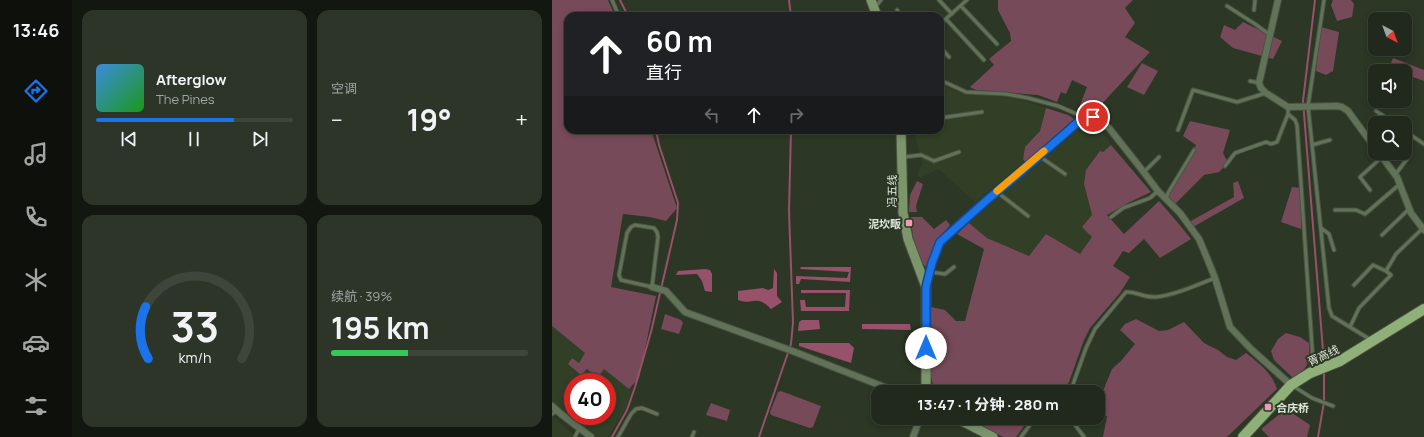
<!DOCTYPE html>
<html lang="zh">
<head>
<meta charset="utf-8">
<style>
  :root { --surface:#21291c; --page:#2d3529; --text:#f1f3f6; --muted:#a2a6a3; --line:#3e453b; --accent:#1a73e8 }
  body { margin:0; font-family:Manrope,"Noto Sans SC",sans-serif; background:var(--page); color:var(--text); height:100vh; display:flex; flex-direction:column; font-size:15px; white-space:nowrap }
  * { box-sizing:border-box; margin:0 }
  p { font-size:13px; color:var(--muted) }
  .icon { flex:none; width:22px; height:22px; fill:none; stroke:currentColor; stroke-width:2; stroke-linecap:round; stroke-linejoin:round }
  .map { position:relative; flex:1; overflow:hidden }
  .sheet { display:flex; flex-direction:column; gap:10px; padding:10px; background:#12170f; width:480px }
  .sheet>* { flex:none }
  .guide { position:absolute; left:12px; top:12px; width:380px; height:122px; border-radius:12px; box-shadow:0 2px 6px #0003,0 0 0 1px var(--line); background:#202124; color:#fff; overflow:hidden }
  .needle { width:26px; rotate:139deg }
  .fabs { position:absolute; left:816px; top:12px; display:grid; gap:8px }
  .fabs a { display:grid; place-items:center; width:44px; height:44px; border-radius:8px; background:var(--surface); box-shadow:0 2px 6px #0003,0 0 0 1px var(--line); font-size:20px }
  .speed { position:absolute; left:12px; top:373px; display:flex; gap:8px; font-size:20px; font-weight:700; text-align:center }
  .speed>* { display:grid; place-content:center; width:52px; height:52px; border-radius:50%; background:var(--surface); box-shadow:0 2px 6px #0003,0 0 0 1px var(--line); line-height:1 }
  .speed .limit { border:6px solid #d22; background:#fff; color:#111 }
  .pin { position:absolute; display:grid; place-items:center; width:34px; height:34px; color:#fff; margin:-17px; border:2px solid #fff; border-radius:50%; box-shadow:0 1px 4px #0007 }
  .me { position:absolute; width:44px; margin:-22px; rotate:0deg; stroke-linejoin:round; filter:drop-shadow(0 0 3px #0008) }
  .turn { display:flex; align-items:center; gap:14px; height:84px; padding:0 16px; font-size:18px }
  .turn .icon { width:52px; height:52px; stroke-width:2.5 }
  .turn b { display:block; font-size:28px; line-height:34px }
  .lanes { display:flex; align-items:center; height:38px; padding:0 16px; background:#0003; justify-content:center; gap:20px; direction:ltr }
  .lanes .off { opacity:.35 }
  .big { font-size:30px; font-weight:700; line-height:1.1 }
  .sheet .card { flex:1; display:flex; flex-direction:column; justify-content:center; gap:6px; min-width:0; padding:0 14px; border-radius:12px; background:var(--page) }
  .sheet .dial { align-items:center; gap:0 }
  .dial svg { height:104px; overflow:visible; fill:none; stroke:var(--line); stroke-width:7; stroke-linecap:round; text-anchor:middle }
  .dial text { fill:var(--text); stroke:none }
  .song { display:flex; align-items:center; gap:12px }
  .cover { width:48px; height:48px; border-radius:6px; background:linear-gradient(135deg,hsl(210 70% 55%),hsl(120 70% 35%)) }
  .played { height:4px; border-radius:2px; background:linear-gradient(90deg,var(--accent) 70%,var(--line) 70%) }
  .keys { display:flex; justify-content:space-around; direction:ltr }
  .heat { display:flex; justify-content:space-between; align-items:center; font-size:22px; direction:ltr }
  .charge { height:6px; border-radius:3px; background:linear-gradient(90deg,#34c759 39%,var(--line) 0) }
  .sheet .tiles { flex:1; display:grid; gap:10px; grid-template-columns:repeat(2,1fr) }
  .trip { position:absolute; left:319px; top:385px; width:234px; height:40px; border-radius:12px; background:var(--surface); box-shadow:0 2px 6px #0003,0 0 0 1px var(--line); font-weight:700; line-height:40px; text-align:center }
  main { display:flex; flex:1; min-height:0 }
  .dock { display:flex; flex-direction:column; width:72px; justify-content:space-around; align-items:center; background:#0d100b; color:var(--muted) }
  .dock .icon { width:28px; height:28px }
  .dock .on { color:var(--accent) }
  .dock b { font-size:18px; color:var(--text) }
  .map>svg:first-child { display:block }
  .built { fill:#303f26; fill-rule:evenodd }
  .green { fill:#774a59 }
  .water { fill:#97516a }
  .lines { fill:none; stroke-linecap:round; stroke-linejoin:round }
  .stream { stroke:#97516a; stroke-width:2 }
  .lane-casing { stroke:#485342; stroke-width:5 }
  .street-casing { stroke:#485342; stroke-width:8 }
  .secondary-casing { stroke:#485342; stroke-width:11 }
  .primary-casing { stroke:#485342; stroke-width:12 }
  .lane { stroke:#627258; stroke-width:3 }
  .street { stroke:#627258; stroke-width:6 }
  .secondary { stroke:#7c956b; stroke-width:9 }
  .primary { stroke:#90b07a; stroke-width:10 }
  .route-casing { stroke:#114b97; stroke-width:10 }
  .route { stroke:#1a73e8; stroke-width:7 }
  .slow { stroke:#f59e0b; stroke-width:7 }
  .poi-dot { fill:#f09ab7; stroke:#2c3725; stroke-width:1.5 }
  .labels { text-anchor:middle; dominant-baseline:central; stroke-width:4; stroke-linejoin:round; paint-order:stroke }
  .street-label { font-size:11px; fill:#dee6da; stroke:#2c3725 }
  .poi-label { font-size:11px; font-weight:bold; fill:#dee6da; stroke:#2c3725; text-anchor:end }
</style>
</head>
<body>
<main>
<nav class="dock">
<b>13:46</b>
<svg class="icon on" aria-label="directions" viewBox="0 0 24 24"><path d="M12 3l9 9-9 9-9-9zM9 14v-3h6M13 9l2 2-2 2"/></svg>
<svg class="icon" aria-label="music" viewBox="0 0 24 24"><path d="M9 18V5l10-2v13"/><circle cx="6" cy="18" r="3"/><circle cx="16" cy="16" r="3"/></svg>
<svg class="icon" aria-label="phone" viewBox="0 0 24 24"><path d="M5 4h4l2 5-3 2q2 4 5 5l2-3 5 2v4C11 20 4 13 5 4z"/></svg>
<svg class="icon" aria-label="climate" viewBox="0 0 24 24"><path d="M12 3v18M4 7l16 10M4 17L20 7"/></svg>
<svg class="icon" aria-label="car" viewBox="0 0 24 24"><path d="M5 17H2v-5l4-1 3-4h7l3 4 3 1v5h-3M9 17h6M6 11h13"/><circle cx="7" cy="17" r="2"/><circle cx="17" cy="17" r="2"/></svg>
<svg class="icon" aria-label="filters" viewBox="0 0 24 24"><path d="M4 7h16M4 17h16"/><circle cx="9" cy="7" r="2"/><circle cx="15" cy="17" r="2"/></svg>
</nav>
<section class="sheet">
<div class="tiles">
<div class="card">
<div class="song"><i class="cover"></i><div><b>Afterglow</b><p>The Pines</p></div></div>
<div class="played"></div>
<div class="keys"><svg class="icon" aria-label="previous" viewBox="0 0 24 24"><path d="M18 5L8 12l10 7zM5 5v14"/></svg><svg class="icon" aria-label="pause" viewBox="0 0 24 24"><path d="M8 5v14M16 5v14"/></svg><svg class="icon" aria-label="next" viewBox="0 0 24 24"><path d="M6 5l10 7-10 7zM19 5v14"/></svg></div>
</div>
<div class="card"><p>空调</p>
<div class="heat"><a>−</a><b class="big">19°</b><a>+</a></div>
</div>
<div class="card dial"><svg viewBox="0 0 100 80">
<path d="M14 69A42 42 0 1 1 86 69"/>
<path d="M14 69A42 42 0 0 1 12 29" stroke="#1a73e8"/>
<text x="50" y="56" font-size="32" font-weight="700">33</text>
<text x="50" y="72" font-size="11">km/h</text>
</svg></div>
<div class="card"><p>续航 · 39%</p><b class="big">195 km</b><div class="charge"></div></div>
</div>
</section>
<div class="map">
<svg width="872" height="437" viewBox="0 0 872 437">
  <rect width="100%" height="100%" fill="#2c3725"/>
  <path class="built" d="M388,84l18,8 60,6 28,10 -6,23 -15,16 -2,12 2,3 -50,40 -37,-33 -17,9 -4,-3 5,-12 -8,-33h26z
    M533,122l8,2 14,14 4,7 -8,7 -19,32 8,31 1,22 -13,17 -51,2 -42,-18 -18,-15 34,-32z
    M0,326l34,27 -7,10 -7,-5 -4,6 19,5h17l28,22 -6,17 -18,29h-11l-33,-24 -12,-11zM21,382h34v34h-34z
    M0,415l24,22h-24z"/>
  <path class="green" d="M0,0h56l7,16h-47v114h83l26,78 -11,13 -16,-4 -27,-3 -12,73 45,9 -17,82 -10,11 -25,-20 -6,8 -11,-8 -6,6 -13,-11 4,-6 7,5 6,-10 -33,-27z
    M446,0h135l-8,8 10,15 -10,14 25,15 -52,56 -13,4 -6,-4 8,-21 -15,-7 -6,14 -5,-2 -4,10 -19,-7 -62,-5 -6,-3 24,-22 -5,-6 22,-18 -1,-8 -12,-23z
    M781,0h18l3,4 -2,13 -15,4 -6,-16z
    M691,22l39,19 -9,18 -40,-11 -13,-11 4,-12 11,5z
    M769,27l18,5 -6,39 -7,4 -10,-4z
    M841,58l31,12v11l-19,-7v-3h-9l-7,-3z
    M590,63l16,8 -14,24 -17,-8z
    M494,108l22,7 6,4 -49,43 -2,-3 2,-12 15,-16z
    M638,121l40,9 -7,23 5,10 -9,9 -15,3 -29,29 -7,-8 28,-51 -13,-9z
    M559,145l40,47 -23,11 -21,12 17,19 35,-33 20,23 12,15 -31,19 -16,-19 -15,14 -6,-2 -10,15 17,11 -10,16 -30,35 -6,12 -15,42 -7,10h-127l-5,-19 1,-66 14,3 11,11h9l19,-72 -27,-15 12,-11 18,15 42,18 17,-22 34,20 12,-17 -10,-10 10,-12 -8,-31 2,-14 14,-19 3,1z
    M365,181l6,3 -7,22 1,6h-8l1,-17z
    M686,181l6,17 -51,29 -4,-5 45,-25 -1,-14z
    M740,187l9,1v41l-20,-7z
    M359,217h11l12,12 12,-9 4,5 -13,15 -11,27c-12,-10 -14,-36 -15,-50z
    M113,314l16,6 2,3 -4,11 -18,-5z
    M584,319l23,12 9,-1 16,-8 20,21 14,7 9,7 9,3 10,-7c13,10 26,20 31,36l-50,48h-124l4,-21 -5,-1 -2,-9 3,-15 9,-22 9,-8 14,-17 -15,-14 5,-6z
    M734,333l14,4 9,6c1,20 1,23 -16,35l-19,-18 -3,-9 7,-12z
    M229,391l40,15 -8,21 -3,1 -39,-13 -1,-3 8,-20z
    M159,403l19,7 -3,11 -21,-6z
    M734,409l24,16 -3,12h-38l-8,-8z
    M416,418h62l-14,19h-13z"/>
  <path class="water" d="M249,267h50l-1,15 -49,-3 -2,5h-3v-8l51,2 2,-6 -49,-3z
    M153,269l5,1 2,4v18l-7,-1 -3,-10 -5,-7 -21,1 2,-4z
    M222,269l3,4v23l5,6 -11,7c-15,-16 -19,-3 -33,-9v-9l25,-3 5,2 5,-2z
    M249,290h49l-1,21h-48l-1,-11h5l1,7h39l1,-14h-45z
    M250,320h17l1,9 -22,2 1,-9z
    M310,324h48l1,6 -49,-1z
    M247,343h50l5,5 -3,15 -52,-17z"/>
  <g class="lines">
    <path class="stream" d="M68,0l8,16
      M237,0l2,16
      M763,0l-12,101 21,262
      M60,437l15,-27 8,-23 16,-55 26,-112 1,-17 -19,-58 -3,-15
      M207,437l32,-93 2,-21 -4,-112 2,-81
      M766,437l6,-35v-31"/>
    <g class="lane-casing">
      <path id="lane" d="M60,0l7,16
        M387,0l13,14
        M772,0l-16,106 21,202 3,8 39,24
        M324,6l5,-6
        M409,6l36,38
        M675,6l28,18 15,11
        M345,10l4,6
        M702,10l1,-10
        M394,19l38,41
        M388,24l27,-24
        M388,47l9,10
        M388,80l26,12 40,2 22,4 30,8 26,11
        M698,81l9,2
        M824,111l18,12
        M736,114l7,6 2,5 16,236 -2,9
        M388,118l42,-6
        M626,130l15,-40 44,12 29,-9
        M853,131l19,13
        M760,145l18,-5
        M487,156l26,18
        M352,157l17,-2 13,6 25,-9
        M673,166l10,-13 31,-11 5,2 6,-2 11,-28v-7
        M592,172l15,-15
        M843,175l12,-16
        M818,190l-10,-13 22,-20
        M445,192l31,24
        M614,199l2,-6 26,-43
        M783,210h21l9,4 35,-30
        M559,217l12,-9 27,-10 8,-7
        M83,225l19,3 3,4 1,5 -6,50 -31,-7 -2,-5 8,-42 4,-6z
        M769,228l8,6 5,16
        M830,235l27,-26
        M379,272l14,2 9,-7
        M802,285l19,-20 13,6
        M798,327l9,-19 32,-33 -5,-4 10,-17 27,-26
        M741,386l19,12 21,8
        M517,392l3,-5 14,-39 9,-19 31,-37c9,-1 18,6 30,5 20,-2 40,-12 59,-19
        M0,414l5,-3
        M518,418l14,19
        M23,437l4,-8
        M66,437l13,-23 5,-5 6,-1 15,6
        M140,437l2,-5
        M469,437l14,-19"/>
    </g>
    <g class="street-casing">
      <path id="street" d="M726,0l-19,83 2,5 5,5 22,14 49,-1 5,1 6,4 27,37
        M827,153l18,24 14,36 13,17
        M374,286l6,-23 9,-21 46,-42 29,-24 68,-59h9l16,11 30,38 19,25 22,22 19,26 8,19 8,20 15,49 21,22 40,36
        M100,287l14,4 19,21 8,3 102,37 102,40
        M0,406l9,8 30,23
        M361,437l7,-19"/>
    </g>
    <g class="secondary-casing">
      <path id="secondary" d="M319,0l6,16
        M349,130l2,83 5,26 18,48v105
        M404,418l37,19"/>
    </g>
    <g class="primary-casing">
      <path id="primary" d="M691,437l48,-52 19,-12 30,-12 84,-52"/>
    </g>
    <use href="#lane" class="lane"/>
    <use href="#street" class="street"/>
    <use href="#secondary" class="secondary"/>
    <use href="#primary" class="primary"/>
  </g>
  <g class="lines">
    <g class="route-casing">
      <path id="route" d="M374,348v-61l6,-24 8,-21 47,-42 29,-24 68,-59h9"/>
    </g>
    <use href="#route" class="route"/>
    <path class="slow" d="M445,191l47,-40"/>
  </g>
  <g class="poi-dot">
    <rect x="353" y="219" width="8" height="8" rx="2"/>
    <rect x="712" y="403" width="8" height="8" rx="2"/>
  </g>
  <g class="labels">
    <g class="street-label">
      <text transform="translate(339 191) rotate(-90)">冯五线</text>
      <text transform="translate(771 355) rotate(-25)">胥高线</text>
    </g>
    <g class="poi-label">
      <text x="349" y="223">泥坎畈</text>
      <text x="724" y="407" text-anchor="start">合庆桥</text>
    </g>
  </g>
</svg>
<div class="fabs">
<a><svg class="needle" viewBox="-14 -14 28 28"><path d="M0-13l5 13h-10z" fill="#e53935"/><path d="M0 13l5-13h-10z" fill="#a2a6a3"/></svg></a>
<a><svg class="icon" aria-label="sound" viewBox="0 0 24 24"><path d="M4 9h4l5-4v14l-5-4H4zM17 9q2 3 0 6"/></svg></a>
<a><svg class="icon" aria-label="search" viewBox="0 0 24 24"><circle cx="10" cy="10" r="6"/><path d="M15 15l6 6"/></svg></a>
</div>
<div class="speed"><div class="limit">40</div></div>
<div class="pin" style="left:541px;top:117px;background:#d93025"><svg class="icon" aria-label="arrive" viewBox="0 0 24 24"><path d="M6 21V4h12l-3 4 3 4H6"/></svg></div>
<svg class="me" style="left:374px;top:348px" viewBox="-20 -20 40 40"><circle r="19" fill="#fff"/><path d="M0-13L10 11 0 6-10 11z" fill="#1a73e8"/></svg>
<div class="trip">13:47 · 1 分钟 · 280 m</div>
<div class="guide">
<div class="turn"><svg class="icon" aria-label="ahead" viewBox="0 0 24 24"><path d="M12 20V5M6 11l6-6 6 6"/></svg><div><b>60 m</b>直行</div></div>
<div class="lanes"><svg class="icon off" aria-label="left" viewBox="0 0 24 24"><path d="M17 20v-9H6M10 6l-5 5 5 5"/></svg><svg class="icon" aria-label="ahead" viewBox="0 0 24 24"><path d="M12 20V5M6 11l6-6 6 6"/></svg><svg class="icon off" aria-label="right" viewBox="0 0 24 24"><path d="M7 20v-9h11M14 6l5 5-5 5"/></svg></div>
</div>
</div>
</main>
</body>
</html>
